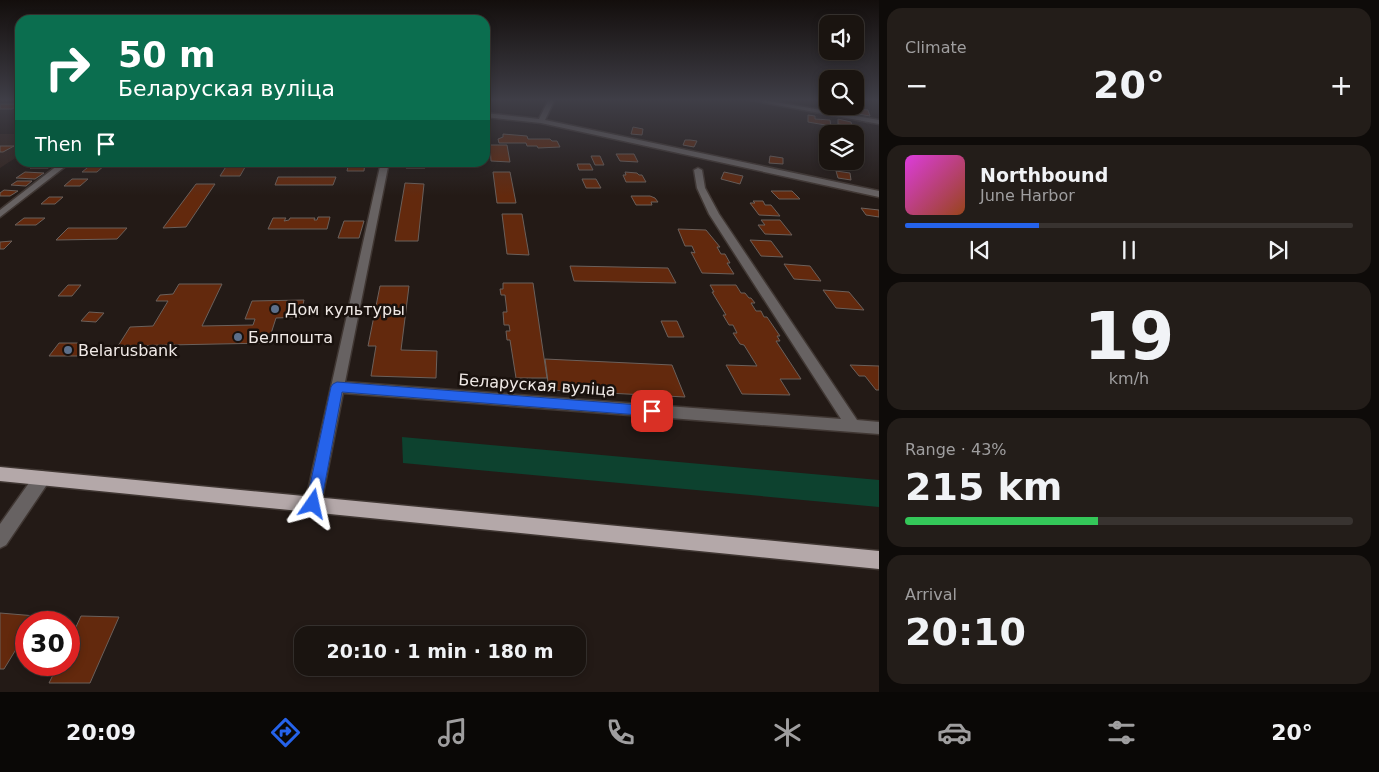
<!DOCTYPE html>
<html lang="en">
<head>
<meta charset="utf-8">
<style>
  :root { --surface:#1a1410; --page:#231d19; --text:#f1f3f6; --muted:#9f9e9f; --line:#383330; --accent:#2563eb }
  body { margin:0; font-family:"DejaVu Sans",sans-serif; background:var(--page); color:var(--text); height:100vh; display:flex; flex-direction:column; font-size:19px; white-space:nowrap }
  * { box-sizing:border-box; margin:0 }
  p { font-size:16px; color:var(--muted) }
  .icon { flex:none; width:28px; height:28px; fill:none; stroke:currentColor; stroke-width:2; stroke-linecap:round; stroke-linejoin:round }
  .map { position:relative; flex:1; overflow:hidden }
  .drawer { display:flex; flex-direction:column; gap:8px; padding:8px; background:#0e0b09; width:500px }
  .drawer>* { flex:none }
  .hud { position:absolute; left:15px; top:15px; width:475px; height:152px; border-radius:15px; box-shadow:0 2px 8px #0003,0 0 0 1px var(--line); background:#0b6e4f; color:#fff; overflow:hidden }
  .fabs { position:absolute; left:819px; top:15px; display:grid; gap:10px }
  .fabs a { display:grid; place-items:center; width:45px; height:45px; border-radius:10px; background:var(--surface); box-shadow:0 2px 8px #0003,0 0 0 1px var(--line); font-size:25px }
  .speed { position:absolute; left:15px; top:611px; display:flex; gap:10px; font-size:25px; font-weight:700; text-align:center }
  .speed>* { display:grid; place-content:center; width:65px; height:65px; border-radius:50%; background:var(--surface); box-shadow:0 2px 8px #0003,0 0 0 1px var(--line); line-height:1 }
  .speed .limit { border:8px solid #d22; background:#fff; color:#111 }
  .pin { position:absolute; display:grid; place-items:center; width:42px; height:42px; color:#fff; margin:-21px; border-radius:10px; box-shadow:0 2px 8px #0006 }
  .me { position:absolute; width:55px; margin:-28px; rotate:11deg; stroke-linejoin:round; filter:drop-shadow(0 0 4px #0008) }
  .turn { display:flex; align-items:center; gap:18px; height:105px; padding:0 20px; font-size:22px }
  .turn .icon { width:65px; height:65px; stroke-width:2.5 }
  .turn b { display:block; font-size:35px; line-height:42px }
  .then { display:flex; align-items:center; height:48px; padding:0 20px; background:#0003; gap:10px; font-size:19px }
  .big { font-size:38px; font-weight:700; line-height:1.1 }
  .drawer .widget { flex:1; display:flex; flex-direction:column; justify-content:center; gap:8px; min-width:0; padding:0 18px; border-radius:15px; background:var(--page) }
  .drawer .dial { align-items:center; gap:0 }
  .dial b { font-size:65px; line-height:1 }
  .song { display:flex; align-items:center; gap:15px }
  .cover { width:60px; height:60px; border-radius:8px; background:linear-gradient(135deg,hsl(300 70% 55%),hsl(20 70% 35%)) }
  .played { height:5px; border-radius:2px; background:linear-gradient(90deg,var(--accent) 30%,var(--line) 30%) }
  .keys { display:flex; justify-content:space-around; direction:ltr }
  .heat { display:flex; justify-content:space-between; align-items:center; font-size:28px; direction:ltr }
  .charge { height:8px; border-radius:4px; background:linear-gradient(90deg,#34c759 43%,var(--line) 0) }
  .trip { position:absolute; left:294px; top:626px; width:292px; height:50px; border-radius:15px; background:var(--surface); box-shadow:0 2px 8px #0003,0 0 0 1px var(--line); font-weight:700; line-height:50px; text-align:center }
  .tabs { display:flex; height:80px; justify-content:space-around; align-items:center; background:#0a0806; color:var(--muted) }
  .tabs .icon { width:35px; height:35px }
  .tabs .selected { color:var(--accent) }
  .tabs b { font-size:22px; color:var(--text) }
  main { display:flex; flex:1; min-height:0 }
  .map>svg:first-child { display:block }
  .built { fill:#32231d }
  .green { fill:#0d422f }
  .building { fill:#63290d; stroke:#6b605b }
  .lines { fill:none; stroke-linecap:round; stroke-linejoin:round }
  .minor-casing { stroke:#403733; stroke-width:3 }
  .major-casing { stroke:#403733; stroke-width:3 }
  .minor { fill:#676262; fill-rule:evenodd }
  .major { fill:#b4a8a9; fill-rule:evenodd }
  .route { fill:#2563eb; stroke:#184099 }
  .service-dot { fill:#5c6f8a; stroke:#19110d; stroke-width:2 }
  .labels { text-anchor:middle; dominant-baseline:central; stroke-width:5; stroke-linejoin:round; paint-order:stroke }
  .poi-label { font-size:16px; fill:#f0e9e6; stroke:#19110d; text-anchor:start }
  .street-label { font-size:16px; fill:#f0e9e6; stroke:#19110d }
</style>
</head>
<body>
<main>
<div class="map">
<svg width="879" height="692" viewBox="0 0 879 692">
  <rect width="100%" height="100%" fill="#231a16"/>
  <path class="built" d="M0,134h20v21l-20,13z"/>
  <path class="green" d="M402,437l477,43v27l-476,-44z"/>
  <path class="building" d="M0,104h20l-8,5h-12z
    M856,109l12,1 2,6 -12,-2z
    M808,115l7,1v3l15,1 1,6 -23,-4z
    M838,119l13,3 1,4 -14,-2z
    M633,127l10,2 -1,6 -11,-1z
    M503,134l24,2 1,3h22l2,2h5l3,6 -22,1 -1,-2h-10l-1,-3h-27l-1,-4 5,-2z
    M685,140h5l7,1 -3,6 -11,-2z
    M490,145h17l3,17 -19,-1z
    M0,146h14l-11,6h-3z
    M616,154h18l4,8 -18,-1z
    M591,156h9l4,9h-9z
    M770,156l13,2v6l-14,-1z
    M229,162h19l-8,14h-20z
    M349,162h16l-1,9h-17z
    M407,162h18v6h-19z
    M36,164h18l-6,4h-18z
    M92,164h14l-9,8h-15z
    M577,164h13l3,6h-14z
    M836,171l14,2 1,7 -13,-2z
    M25,172l19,1 -9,6 -19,-1z
    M493,172h17l6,31h-19z
    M625,172l12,1 2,2h3l4,7h-20l-3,-7h3z
    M724,172l19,4 -3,8 -19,-5z
    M278,177h58l-3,8h-58z
    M72,179h16l-8,7h-16z
    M582,179h14l5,9h-15z
    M17,181h15l-6,5 -15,-1z
    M405,183l19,1 -6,57h-23z
    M196,184h19l-29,43 -23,1z
    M4,190l14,1 -8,5h-10v-3z
    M771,191h21l8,8h-21z
    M631,196h19l5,2 3,4h-7l1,3h-16z
    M49,197h14l-8,7h-14z
    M753,201h10l2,4h6l9,11 -21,-1 -9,-12h5z
    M861,208l18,2v7l-13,-2z
    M502,214h20l7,41 -22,-1z
    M318,217h12l-3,12h-59l5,-11h13l-2,3 5,-1 1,-2h25l-1,2h3z
    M24,218h21l-9,7h-21z
    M761,220h19l12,15 -27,-1 -7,-9h7z
    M344,221h20l-5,17h-21z
    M68,228h59l-10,11 -61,1z
    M678,229l28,1 14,17h-3l4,7h4l5,9h-3l7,11 -32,-1 -11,-21 4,1 -3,-7h-7z
    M750,240l21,1 12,16 -22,-1z
    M12,241l-8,8h-4v-7z
    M784,264l26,2 11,15 -27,-2z
    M570,266l98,2 8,15 -102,-2z
    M503,283h30l14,95h-31l-6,-38h-3l-1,-9h4l-1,-6h-5l-1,-13h4l-2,-17h-4l-1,-6h3z
    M179,284h43l-20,42 51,-1 2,-6h-10l7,-18 52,-1 -4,17 -24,1 -8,25 -150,3 12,-19 23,-1 15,-25h-12l4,-6 13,-1z
    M68,285h13l-9,11h-14z
    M710,285h26l5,8h4l4,5h2l4,5h-4l5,8h5l3,6h3l13,19h-3l3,5h-4l25,38h-21l10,16 -48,-1 -16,-29 31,1 -13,-21 -4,-1 -7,-11h4l-4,-8h-4l-6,-10h3l-14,-23h2z
    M380,286h29l-8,64 36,1 -1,27 -65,-2 5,-30h-8z
    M823,290l26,2 15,18 -28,-2z
    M89,312l15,1 -8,9 -15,-1z
    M661,321h16l7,16h-16z
    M59,343h28l-9,13h-29z
    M545,359l127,6 13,32 -136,-7z
    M850,365l29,1v24h-3l-11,-14h-6z
    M0,613l36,3 -4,6h-6v11l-22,36h-4z
    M81,616l38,1 -29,66h-41l9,-18h11v-23z"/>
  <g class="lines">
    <g class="minor-casing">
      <path id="minor" d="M549,99h6l-10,21 334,71v6l-338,-74 -56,-6v-4l54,6z
        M745,99h13l121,21v4z
        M62,162h9l-71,55v-7z
        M381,162h8l-44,220 496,37 -132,-205 -12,-26 -3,-18 4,-2 4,2 3,18 14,26 138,206 22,2v12l-536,-41 -22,111 -2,5 -6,3 -6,-3 -2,-5z
        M42,471l6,2 2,5 -2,5 -42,62 -6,3v-24l36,-51z"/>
    </g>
    <g class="major-casing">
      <path id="major" d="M0,467l879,84v18l-879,-88z"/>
    </g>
    <use href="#minor" class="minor"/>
    <use href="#major" class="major"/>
  </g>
  <linearGradient id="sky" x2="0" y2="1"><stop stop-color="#130e0c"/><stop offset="0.51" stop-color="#3f3e47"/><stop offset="1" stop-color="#3f3e47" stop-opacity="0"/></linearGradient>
  <rect width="879" height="196" fill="url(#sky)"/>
  <path class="route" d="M337,382l315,24 4,1 2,4 -2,3 -4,2 -310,-24 -21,112 -2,5 -6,2 -5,-2 -2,-5 25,-117 2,-3z"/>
  <g class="service-dot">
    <circle cx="275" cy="309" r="5"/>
    <circle cx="238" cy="337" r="5"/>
    <circle cx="68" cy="350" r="5"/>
  </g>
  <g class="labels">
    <g class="poi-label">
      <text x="285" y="309">Дом культуры</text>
      <text x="248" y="337">Белпошта</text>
      <text x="78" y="350">Belarusbank</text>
    </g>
    <g class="street-label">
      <text transform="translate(537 385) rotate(4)">Беларуская вуліца</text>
    </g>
  </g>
</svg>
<div class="fabs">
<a><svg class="icon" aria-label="sound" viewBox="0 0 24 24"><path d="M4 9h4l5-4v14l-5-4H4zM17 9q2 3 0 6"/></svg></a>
<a><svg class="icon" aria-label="search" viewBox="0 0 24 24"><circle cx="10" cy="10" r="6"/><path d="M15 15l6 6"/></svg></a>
<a><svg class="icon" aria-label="layers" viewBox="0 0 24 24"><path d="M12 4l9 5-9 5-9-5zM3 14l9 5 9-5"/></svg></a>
</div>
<div class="speed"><div class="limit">30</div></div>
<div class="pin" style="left:652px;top:411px;background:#d93025"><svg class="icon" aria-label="arrive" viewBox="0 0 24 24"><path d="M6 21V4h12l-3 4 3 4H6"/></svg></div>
<svg class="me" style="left:313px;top:504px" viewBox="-20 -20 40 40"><path d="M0-17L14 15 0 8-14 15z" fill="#2563eb" stroke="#fff" stroke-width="4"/></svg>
<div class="trip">20:10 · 1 min · 180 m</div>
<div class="hud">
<div class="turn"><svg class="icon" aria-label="right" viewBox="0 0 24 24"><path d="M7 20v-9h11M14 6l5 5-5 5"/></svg><div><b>50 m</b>Беларуская вуліца</div></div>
<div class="then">Then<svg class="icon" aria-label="arrive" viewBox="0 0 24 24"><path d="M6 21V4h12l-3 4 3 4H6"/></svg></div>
</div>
</div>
<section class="drawer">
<div class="widget"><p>Climate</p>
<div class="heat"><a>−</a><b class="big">20°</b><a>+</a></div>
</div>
<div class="widget">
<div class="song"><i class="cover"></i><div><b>Northbound</b><p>June Harbor</p></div></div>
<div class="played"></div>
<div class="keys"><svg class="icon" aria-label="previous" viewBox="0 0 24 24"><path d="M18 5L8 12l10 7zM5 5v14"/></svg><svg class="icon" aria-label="pause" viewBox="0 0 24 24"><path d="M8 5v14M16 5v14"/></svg><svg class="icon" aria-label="next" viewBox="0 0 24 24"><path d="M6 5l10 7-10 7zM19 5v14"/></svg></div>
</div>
<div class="widget dial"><b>19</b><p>km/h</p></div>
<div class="widget"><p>Range · 43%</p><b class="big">215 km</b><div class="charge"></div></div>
<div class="widget"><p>Arrival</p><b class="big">20:10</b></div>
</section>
</main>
<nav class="tabs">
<b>20:09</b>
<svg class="icon selected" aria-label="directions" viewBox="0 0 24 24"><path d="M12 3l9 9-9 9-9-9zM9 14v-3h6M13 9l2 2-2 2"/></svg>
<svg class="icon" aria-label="music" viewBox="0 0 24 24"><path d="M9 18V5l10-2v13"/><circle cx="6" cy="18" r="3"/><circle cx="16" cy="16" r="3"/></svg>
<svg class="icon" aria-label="phone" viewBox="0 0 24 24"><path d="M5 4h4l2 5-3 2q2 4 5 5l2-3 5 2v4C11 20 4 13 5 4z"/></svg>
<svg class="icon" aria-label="climate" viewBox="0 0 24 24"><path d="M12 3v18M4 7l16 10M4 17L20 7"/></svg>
<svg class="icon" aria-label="car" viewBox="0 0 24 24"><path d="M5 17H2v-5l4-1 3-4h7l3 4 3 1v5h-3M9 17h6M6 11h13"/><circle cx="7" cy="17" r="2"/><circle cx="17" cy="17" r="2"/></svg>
<svg class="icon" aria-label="filters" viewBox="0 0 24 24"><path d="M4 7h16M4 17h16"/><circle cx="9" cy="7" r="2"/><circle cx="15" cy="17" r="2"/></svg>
<b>20°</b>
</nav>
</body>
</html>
